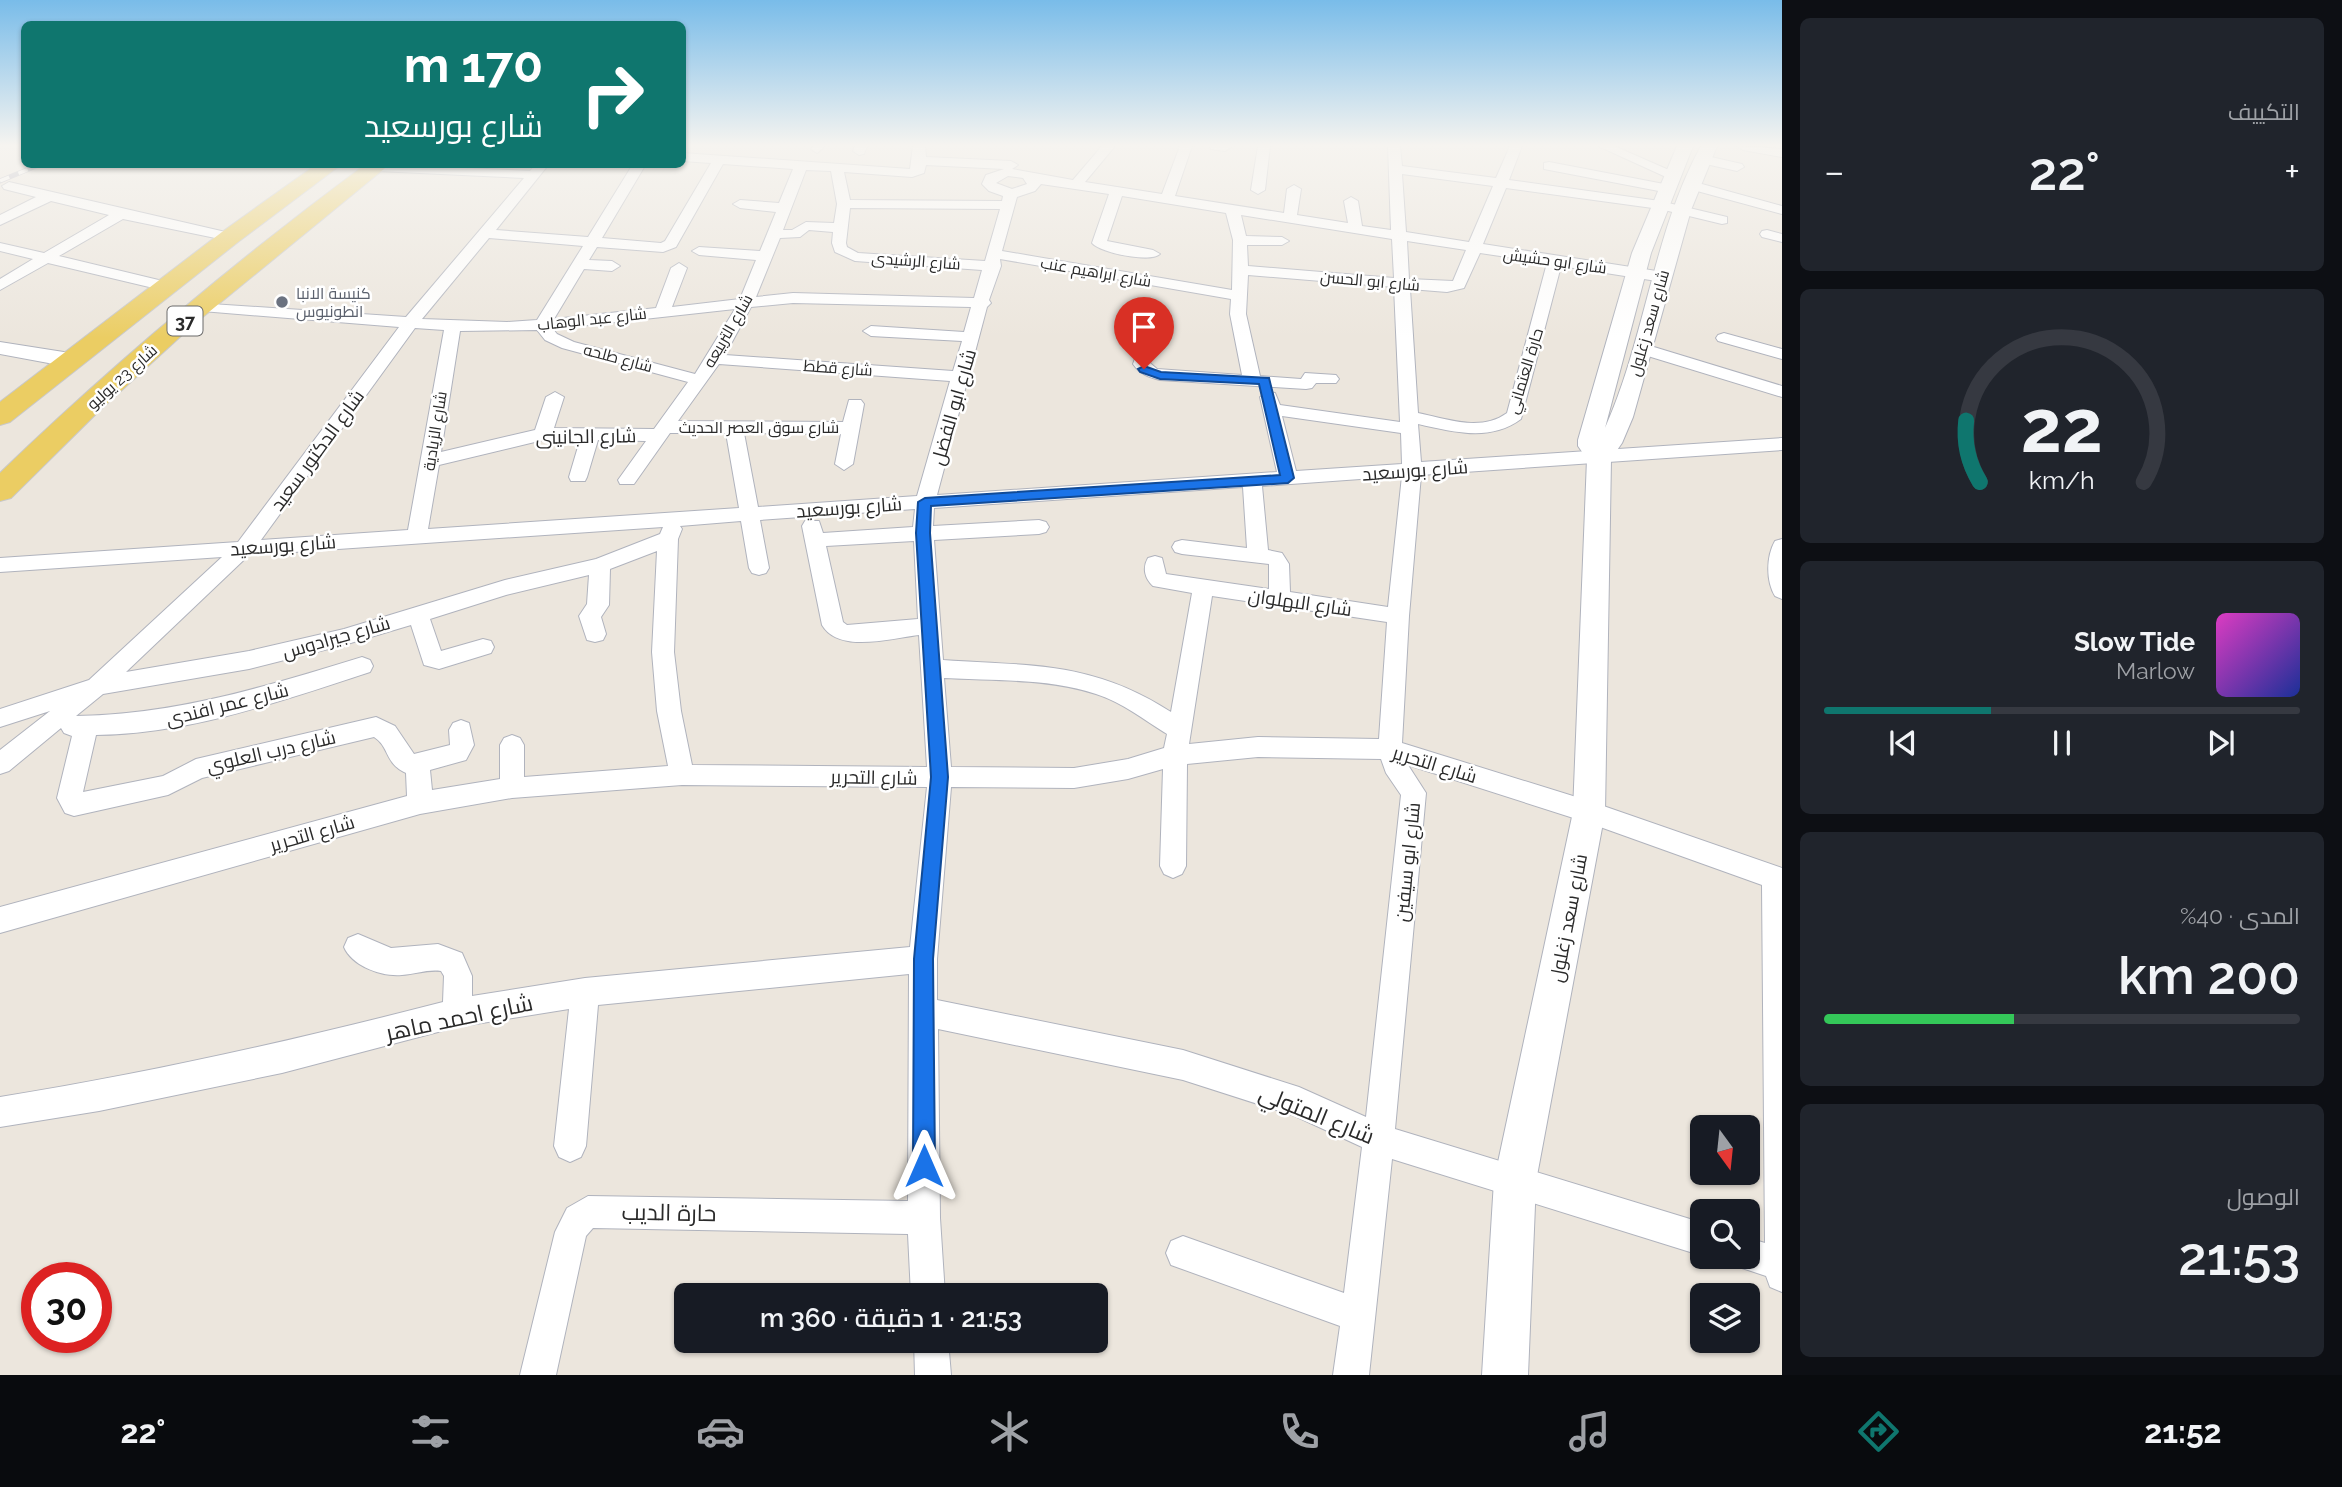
<!DOCTYPE html>
<html lang="ar">
<head>
<meta charset="utf-8">
<style>
  :root { --surface:#171b24; --page:#20242c; --text:#f1f3f6; --muted:#9ea1a6; --line:#363941; --accent:#0f766e }
  body { margin:0; font-family:Raleway,Cairo,sans-serif; background:var(--page); color:var(--text); direction:rtl; height:100vh; display:flex; flex-direction:column; font-size:26px; white-space:nowrap }
  * { box-sizing:border-box; margin:0 }
  p { font-size:23px; color:var(--muted) }
  .icon { flex:none; width:38px; height:38px; fill:none; stroke:currentColor; stroke-width:2; stroke-linecap:round; stroke-linejoin:round }
  .map { position:relative; flex:1; overflow:hidden; direction:ltr }
  .side { display:flex; flex-direction:column; gap:18px; padding:18px; background:#0d0f14; width:560px }
  .side>* { flex:none }
  .banner { position:absolute; left:21px; top:21px; width:665px; height:147px; border-radius:10px; box-shadow:0 2px 5px #0004; direction:rtl; background:#0f766e; color:#fff; overflow:hidden }
  .needle { width:46px; rotate:165deg }
  .tools { position:absolute; left:1690px; top:1115px; display:grid; gap:14px }
  .tools a { display:grid; place-items:center; width:70px; height:70px; border-radius:10px; background:var(--surface); box-shadow:0 2px 5px #0004; font-size:35px }
  .speed { position:absolute; left:21px; top:1262px; display:flex; gap:14px; font-size:35px; font-weight:700; text-align:center }
  .speed>* { display:grid; place-content:center; width:91px; height:91px; border-radius:50%; background:var(--surface); box-shadow:0 2px 5px #0004; line-height:1 }
  .speed .limit { border:10px solid #d22; background:#fff; color:#111 }
  .pin { position:absolute; display:grid; place-items:center; width:60px; height:60px; color:#fff; margin:-72px -30px; border-radius:50% 50% 50% 0; rotate:-45deg; box-shadow:0 0 7px #0007 }
  .pin .icon { rotate:45deg }
  .me { position:absolute; width:77px; margin:-38px; rotate:0deg; stroke-linejoin:round; filter:drop-shadow(0 0 5px #0008) }
  .turn { display:flex; align-items:center; gap:24px; height:147px; padding:0 28px; font-size:32px }
  .turn .icon { width:91px; height:91px; stroke-width:2.5 }
  .turn b { display:block; font-size:49px; line-height:60px }
  .big { font-size:52px; font-weight:600; line-height:1.1 }
  .side .tile { flex:1; display:flex; flex-direction:column; justify-content:center; gap:10px; min-width:0; padding:0 24px; border-radius:10px; background:var(--page) }
  .side .dial { align-items:center; gap:0 }
  .dial svg { height:182px; overflow:visible; fill:none; stroke:var(--line); stroke-width:7; stroke-linecap:round; text-anchor:middle }
  .dial text { fill:var(--text); stroke:none }
  .song { display:flex; align-items:center; gap:21px }
  .cover { width:84px; height:84px; border-radius:10px; background:linear-gradient(135deg,hsl(310 70% 55%),hsl(230 70% 35%)) }
  .played { height:7px; border-radius:4px; background:linear-gradient(90deg,var(--accent) 35%,var(--line) 35%) }
  .keys { display:flex; justify-content:space-around; direction:ltr }
  .heat { display:flex; justify-content:space-between; align-items:center; font-size:38px; direction:ltr }
  .charge { height:10px; border-radius:5px; background:linear-gradient(90deg,#34c759 40%,var(--line) 0) }
  .trip { position:absolute; left:674px; top:1283px; width:434px; height:70px; border-radius:10px; background:var(--surface); box-shadow:0 2px 5px #0004; font-weight:600; line-height:70px; text-align:center; direction:rtl }
  .menu { display:flex; height:112px; justify-content:space-around; align-items:center; background:#090b0e; color:var(--muted) }
  .menu .icon { width:49px; height:49px }
  .menu .selected { color:var(--accent) }
  .menu b { font-size:32px; color:var(--text) }
  main { display:flex; flex:1; min-height:0 }
  .map>svg:first-child { display:block }
  .lines { fill:none; stroke-linecap:round; stroke-linejoin:round }
  .minor-casing { stroke:#b0b3bd; stroke-width:2 }
  .tertiary-casing { stroke:#b0b3bd; stroke-width:2 }
  .primary-casing { stroke:#c8c8c8; stroke-width:2 }
  .minor { fill:#fff; fill-rule:evenodd }
  .tertiary { fill:#fff; fill-rule:evenodd }
  .primary { fill:#ebcd63; fill-rule:evenodd }
  .rail-casing { stroke:#a0a2b4; stroke-width:5 }
  .rail { stroke:#fff; stroke-width:3.5; stroke-dasharray:10; stroke-linecap:butt }
  .route { fill:#1a73e8; stroke:#114b97; stroke-width:2 }
  .worship-dot { fill:#6b7280; stroke:#fff; stroke-width:2.5 }
  .labels { text-anchor:middle; dominant-baseline:central; stroke-width:5; stroke-linejoin:round; paint-order:stroke }
  .far-street-label { font-size:16px; fill:#2a2a2a; stroke:#fff }
  .far-worship-label { font-size:16px; fill:#5b616d; stroke:#fff; text-anchor:start }
  .shield { fill:#fff; stroke:#6a6a6a; stroke-width:2 }
  .shield-label { font-size:18px; font-weight:bold; fill:#2a2a2a }
  .street-label { font-size:19px; fill:#2a2a2a; stroke:#fff }
  .near-street-label { font-size:23px; fill:#2a2a2a; stroke:#fff }
</style>
</head>
<body>
<main>
<section class="side">
<div class="tile"><p>التكييف</p>
<div class="heat"><a>−</a><b class="big">22°</b><a>+</a></div>
</div>
<div class="tile dial"><svg viewBox="0 0 100 80">
<path d="M14 69A42 42 0 1 1 86 69"/>
<path d="M14 69A42 42 0 0 1 8 42" stroke="#0f766e"/>
<text x="50" y="56" font-size="32" font-weight="700">22</text>
<text x="50" y="72" font-size="11">km/h</text>
</svg></div>
<div class="tile">
<div class="song"><i class="cover"></i><div><b>Slow Tide</b><p>Marlow</p></div></div>
<div class="played"></div>
<div class="keys"><svg class="icon" aria-label="previous" viewBox="0 0 24 24"><path d="M18 5L8 12l10 7zM5 5v14"/></svg><svg class="icon" aria-label="pause" viewBox="0 0 24 24"><path d="M8 5v14M16 5v14"/></svg><svg class="icon" aria-label="next" viewBox="0 0 24 24"><path d="M6 5l10 7-10 7zM19 5v14"/></svg></div>
</div>
<div class="tile"><p>المدى · 40%</p><b class="big">200 km</b><div class="charge"></div></div>
<div class="tile"><p>الوصول</p><b class="big">21:53</b></div>
</section>
<div class="map">
<svg width="1782" height="1375" viewBox="0 0 1782 1375">
  <rect width="100%" height="100%" fill="#ece6dd"/>
  <g class="lines">
    <g class="minor-casing">
      <path id="minor" d="M813,146h12l-8,7 -6,-4z
        M855,146h12l-3,8 -5,1 -6,-4z
        M913,146h12l1,11 85,4 7,4 -6,4 61,11 29,-34h13l-30,36 77,12 18,-48h12l-17,50 109,17 3,-24 7,-4 7,4 -4,26 51,8 -4,-22 7,-4 7,4 4,25 29,4 -3,-84h12l2,20 94,12 14,-32h12l-13,34 151,21 67,16v6l-5,1 -62,-15 -154,-21 -23,56 180,28 8,5 -8,5 -102,-16 -40,153c-31,23 -67,13 -103,5l3,38 361,-24v12l-361,25 -12,141 -7,127 187,58 193,67v424l-12,-5 -4,-11 -30,-10 -4,-10h16v-18l17,5 -3,-358 -173,-62 -181,-58 18,28 -31,336 308,94v33l-311,-97 -23,216h-36l7,-49 -169,-61 -5,-12 5,-12 12,-5 161,57 18,-146 -67,-31 -112,-36 -245,-51 2,189 5,77h-34l-3,-61 -315,-6 -7,8 -30,139h-36l35,-143 12,-24 21,-12 320,5 1,-227 -311,31 -12,141 -5,11 -11,5 -11,-5 -5,-11 15,-137 -112,18 -175,46 -183,38 -99,16v-30c150,-24 296,-57 443,-95l1,-26 -3,-5c-13,-2 -25,3 -39,4 -20,2 -50,-9 -58,-28l4,-9 10,-4 33,14 47,-4 24,9 10,23v20l113,-18 325,-31 17,-160 -245,-2 -170,13 -92,16 -420,119v-26l407,-111 -1,-23c-22,-10 -16,-26 -32,-36l-172,41 -34,17 -94,21 -9,-3 -8,-15 15,-62 -8,-3 -3,-5 -52,43 -9,3v-24l50,-39 -50,16v-18l89,-29 133,-123 -222,15v-14l238,-16 161,-215 -197,-16 -6,-2 -2,-3 2,-3 210,14 118,-139 -147,-7 -5,-1v-6l158,7 6,-7h13l-53,66 92,7 45,-73h13l-44,74 59,5 4,-2 46,-78 -29,-2v-8l228,16zM723,164l70,5 -14,34 -39,-3 -7,4 7,4 36,4 -16,39 -61,-4 -7,4 7,4 57,5 -16,39 -68,8 15,-39 -8,-5 -8,5 -15,40 -102,11 30,-50 28,2 8,-5 -8,-5 -23,-1 8,-13 66,5 13,-5zM926,165l78,4 -18,6 -4,9 7,7 14,5 -1,5 -152,-1 -6,-28 68,5 12,-4zM806,170l25,1 6,33 -3,19 -28,-1 -14,8h-9zM1402,174l91,12 -24,56 -63,-10zM1008,176l15,2 4,6 -15,5 -16,-6zM1041,184l68,10 -17,49c9,10 58,20 68,11l-7,-4 -46,-9 15,-45 104,17 7,27 -1,50 -230,-39 15,-54 18,-6zM850,208l150,1 -15,52 -127,-8 -11,-6 -1,-4zM1241,215l151,24 2,39 -146,-12 -1,-21h35l7,-4 -7,-4 -36,-1zM809,230l24,2 -1,11 3,9 20,9 127,9 -8,28 -181,-5 -37,4 24,-59 20,-1zM489,238l94,8 -46,74 -30,2 -85,-3zM1407,241l59,9 -13,31 -44,-2zM1480,253l67,10 -40,150c-26,19 -60,6 -89,0l-8,-124 37,3 17,-4zM1000,259l231,40 -1,15 12,61 -85,-6 -7,-6 4,-11c-6,-9 -15,-15 -26,-12l-2,3 11,10 -4,11c7,10 15,13 27,16l146,9 6,-1 4,-5h20l3,-4 -3,-4 -31,-2 -4,6 -41,-3 -14,-62 2,-39 146,12 6,135 -120,-17 -5,-12 -6,-1 -9,5 17,75 -340,23 50,-188 4,-4 -2,-3 12,-34zM793,303l178,4 -7,25 -93,-6 -8,5 8,5 91,5 -9,30 -228,-16 26,-48zM735,309l-40,65 -121,-32 -17,-8 -4,-5zM415,328l29,2 -36,200 -147,10zM537,330l8,10 17,8 126,34 -34,47 -100,-1 10,-31 -9,-5 -9,5 -11,33 -94,22 19,-121zM719,364l231,17 -33,115 -159,11 -14,-74 97,1 -6,30 9,6 9,-6 11,-60 -3,-4h-12l-6,22 -165,-1zM1282,416l119,17 1,31 -106,7zM670,433h56l13,75 -311,21 11,-64 104,-25h37l-11,37 2,4h14l2,-4 11,-37 48,1 -28,39 2,4h14zM1402,476l-14,131 -98,-15 -1,-28 -7,-11 -14,-3 -6,-64zM1243,487l4,61 -65,-8 -7,2 -3,5 3,5 7,2 87,10v25l-103,-15 -4,-16 -7,-2 -7,2c-6,10 -3,21 5,28l39,7 -21,119c-79,-51 -139,-46 -228,-52l-9,-120 105,-6 7,-2 3,-5 -3,-5 -7,-2 -106,6 1,-18zM915,509l-2,18 -90,6 -4,-12h-14l-3,5 20,99c17,29 70,13 97,10l8,132 -235,-2 -11,-54 -7,-59 4,-113 4,-10 -2,-3 61,-5 8,47 3,5 7,2 7,-2 3,-5 -9,-48zM663,527l-3,7 -64,25 -91,21 -161,49 -95,22 -123,21 123,-117zM914,541l4,78 -71,6 -4,-3 -17,-76zM657,551l-5,101 5,59 11,55 -144,11v-32l-4,-7 -8,-3 -8,3 -4,7v34l-68,11 -2,-20 36,-10 8,-15 -5,-22 -8,-3 -8,3 -4,7 1,15 -36,9 -19,-28 -19,-9 -180,42 -33,17 -80,16 13,-57c94,-1 185,-34 274,-63l3,-6 -3,-6 -8,-3c-94,29 -187,58 -286,59l27,-22 146,-25 95,-24 67,-20 13,40 15,4 52,-16 3,-6 -3,-6 -8,-2 -42,12 -11,-32 76,-24 83,-20 -2,29 -8,12 8,24 8,2 8,-2 3,-6 -5,-17 8,-12 1,-36zM1212,596l175,26 -8,117 -121,-2 -69,7zM944,678c50,3 104,0 152,16 26,8 48,26 71,40l-3,14 -36,11 -54,9 -123,-1zM1258,757l123,2 5,14 15,22 -35,322 -67,-30 -116,-37 -246,-50v-41l14,-172 123,1 54,-9 35,-10 -3,97 4,8 9,4 9,-4 4,-8 1,-102z
        M1210,146h21v1l-6,4 -14,-2z
        M1258,146h12l-5,44 -7,4 -7,-4z
        M1598,146h16l64,28 -7,4 -5,-1z
        M1737,146l45,3v8l-39,-7z
        M1702,155l40,9 2,3 -7,4 -40,-9v-6z
        M1549,162l115,22 7,4 -7,4 -120,-23v-6z
        M1691,181l91,25v8l-96,-26v-6z
        M9,182l221,51 7,4 -7,4 -107,-22 -64,37 112,27 3,3 -3,3 -5,2 -118,-28 -48,27v-11l33,-20 -33,-8v-8l44,10 65,-38 -58,-14 -51,24v-10l36,-18 -32,-8 -2,-3z
        M1767,230l15,4v8l-20,-5 -2,-3 2,-3z
        M1724,333l58,16v10l-64,-18 -2,-3 2,-3z
        M1644,344l138,42v11l-144,-44 -2,-4z
        M1782,539v60l-7,-3c-9,-15 -9,-39 0,-55z
        M914,1340h34l3,35h-36z"/>
    </g>
    <g class="tertiary-casing">
      <path id="tertiary" d="M1677,146h16l-42,107 -46,175c41,-91 48,-195 96,-282h16l-26,64 -58,207 -11,26 -11,16 -6,353 -69,369 -8,194h-46l12,-194 79,-369 14,-353 -9,-13v-6l54,-187z
        M0,342l70,11 8,2 3,5 -3,5 -8,2 -70,-13z"/>
    </g>
    <g class="primary-casing">
      <path id="primary" d="M317,164h25l-104,78 -228,180 -10,3v-23l222,-170z
        M366,164h24l-197,161 -93,85 -89,88 -11,3v-28c115,-111 237,-213 366,-309z"/>
    </g>
    <use href="#minor" class="minor"/>
    <use href="#tertiary" class="tertiary"/>
    <use href="#primary" class="primary"/>
    <g class="rail-casing">
      <path id="rail" d="M0,181l41,-17"/>
    </g>
    <use href="#rail" class="rail"/>
  </g>
  <linearGradient id="sky" x2="0" y2="1"><stop stop-color="#79bce9"/><stop offset="0.43" stop-color="#f6f4f0"/><stop offset="1" stop-color="#f6f4f0" stop-opacity="0"/></linearGradient>
  <rect width="1782" height="338" fill="url(#sky)"/>
  <path class="route" d="M1144,366l17,6 108,6 25,100 -6,5 -357,23 -1,27 18,244 -15,182 2,207 -3,8 -8,3 -8,-3 -3,-8 1,-207 17,-182 -15,-244 2,-31 7,-4 355,-23 -21,-91 -99,-5 -20,-7 -2,-3z"/>
  <circle class="worship-dot" cx="282" cy="302" r="7"/>
  <g class="labels">
    <g class="far-street-label">
      <text transform="translate(916 261) rotate(4)">شارع الرشيدى</text>
      <text transform="translate(1555 261) rotate(8)">شارع ابو حشيش</text>
      <text transform="translate(1096 272) rotate(10)">شارع ابراهيم عنب</text>
      <text transform="translate(1370 281) rotate(5)">شارع ابو الحسن</text>
      <text transform="translate(592 319) rotate(-6)">شارع عبد الوهاب</text>
      <text transform="translate(1649 323) rotate(-74)">شارع سعد زغلول</text>
      <text transform="translate(728 331) rotate(-60)">شارع التربيعه</text>
      <text transform="translate(618 358) rotate(15)">شارع طلحه</text>
      <text transform="translate(838 368) rotate(4)">شارع قطط</text>
      <text transform="translate(1525 371) rotate(-73)">حارة العتماني</text>
      <text transform="translate(122 377) rotate(-42)">شارع 23 يوليو</text>
      <text x="759" y="427">شارع سوق العصر الحديث</text>
      <text transform="translate(435 431) rotate(-81)">شارع الزيادية</text>
    </g>
    <g class="far-worship-label">
      <text x="296" y="293">كنيسة الانبا<tspan x="296" dy="18">انطونيوس</tspan></text>
    </g>
    <rect class="shield" x="167.5" y="306.5" width="35" height="29" rx="5"/>
    <g class="shield-label">
      <text x="185" y="321">37</text>
    </g>
    <g class="street-label">
      <text transform="translate(953 407) rotate(-74)">شارع ابو الفضل</text>
      <text transform="translate(586 436) rotate(-1)">شارع الجانينى</text>
      <text transform="translate(317 450) rotate(-54)">شارع الدكتور سعيد</text>
      <text transform="translate(1415 470) rotate(-4)">شارع بورسعيد</text>
      <text transform="translate(849 507) rotate(-4)">شارع بورسعيد</text>
      <text transform="translate(283 545) rotate(-4)">شارع بورسعيد</text>
      <text transform="translate(1300 602) rotate(8)">شارع البهلوان</text>
      <text transform="translate(336 637) rotate(-16)">شارع جيرادوس</text>
      <text transform="translate(227 704) rotate(-14)">شارع عمر افندى</text>
      <text transform="translate(271 751) rotate(-13)">شارع درب العلوي</text>
      <text transform="translate(1435 764) rotate(17)">شارع التحرير</text>
      <text transform="translate(874 777) rotate(1)">شارع التحرير</text>
      <text transform="translate(312 833) rotate(-16)">شارع التحرير</text>
      <text transform="translate(1407 862) rotate(-84)">شارع ابو سيفين</text>
      <text transform="translate(1568 918) rotate(-79)">شارع سعد زغلول</text>
    </g>
    <g class="near-street-label">
      <text transform="translate(459 1017) rotate(-12)">شارع احمد ماهر</text>
      <text transform="translate(1317 1114) rotate(22)">شارع المتولي</text>
      <text transform="translate(669 1212) rotate(1)">حارة الديب</text>
    </g>
  </g>
</svg>
<div class="tools">
<a><svg class="needle" viewBox="-14 -14 28 28"><path d="M0-13l5 13h-10z" fill="#e53935"/><path d="M0 13l5-13h-10z" fill="#9ea1a6"/></svg></a>
<a><svg class="icon" aria-label="search" viewBox="0 0 24 24"><circle cx="10" cy="10" r="6"/><path d="M15 15l6 6"/></svg></a>
<a><svg class="icon" aria-label="layers" viewBox="0 0 24 24"><path d="M12 4l9 5-9 5-9-5zM3 14l9 5 9-5"/></svg></a>
</div>
<div class="speed"><div class="limit">30</div></div>
<div class="pin" style="left:1144px;top:369px;background:#d93025"><svg class="icon" aria-label="arrive" viewBox="0 0 24 24"><path d="M6 21V4h12l-3 4 3 4H6"/></svg></div>
<svg class="me" style="left:924px;top:1166px" viewBox="-20 -20 40 40"><path d="M0-17L14 15 0 8-14 15z" fill="#1a73e8" stroke="#fff" stroke-width="4"/></svg>
<div class="trip">21:53 · 1 دقيقة · 360 m</div>
<div class="banner">
<div class="turn"><svg class="icon" aria-label="right" viewBox="0 0 24 24"><path d="M7 20v-9h11M14 6l5 5-5 5"/></svg><div><b>170 m</b>شارع بورسعيد</div></div>
</div>
</div>
</main>
<nav class="menu">
<b>21:52</b>
<svg class="icon selected" aria-label="directions" viewBox="0 0 24 24"><path d="M12 3l9 9-9 9-9-9zM9 14v-3h6M13 9l2 2-2 2"/></svg>
<svg class="icon" aria-label="music" viewBox="0 0 24 24"><path d="M9 18V5l10-2v13"/><circle cx="6" cy="18" r="3"/><circle cx="16" cy="16" r="3"/></svg>
<svg class="icon" aria-label="phone" viewBox="0 0 24 24"><path d="M5 4h4l2 5-3 2q2 4 5 5l2-3 5 2v4C11 20 4 13 5 4z"/></svg>
<svg class="icon" aria-label="climate" viewBox="0 0 24 24"><path d="M12 3v18M4 7l16 10M4 17L20 7"/></svg>
<svg class="icon" aria-label="car" viewBox="0 0 24 24"><path d="M5 17H2v-5l4-1 3-4h7l3 4 3 1v5h-3M9 17h6M6 11h13"/><circle cx="7" cy="17" r="2"/><circle cx="17" cy="17" r="2"/></svg>
<svg class="icon" aria-label="filters" viewBox="0 0 24 24"><path d="M4 7h16M4 17h16"/><circle cx="9" cy="7" r="2"/><circle cx="15" cy="17" r="2"/></svg>
<b>22°</b>
</nav>
</body>
</html>
